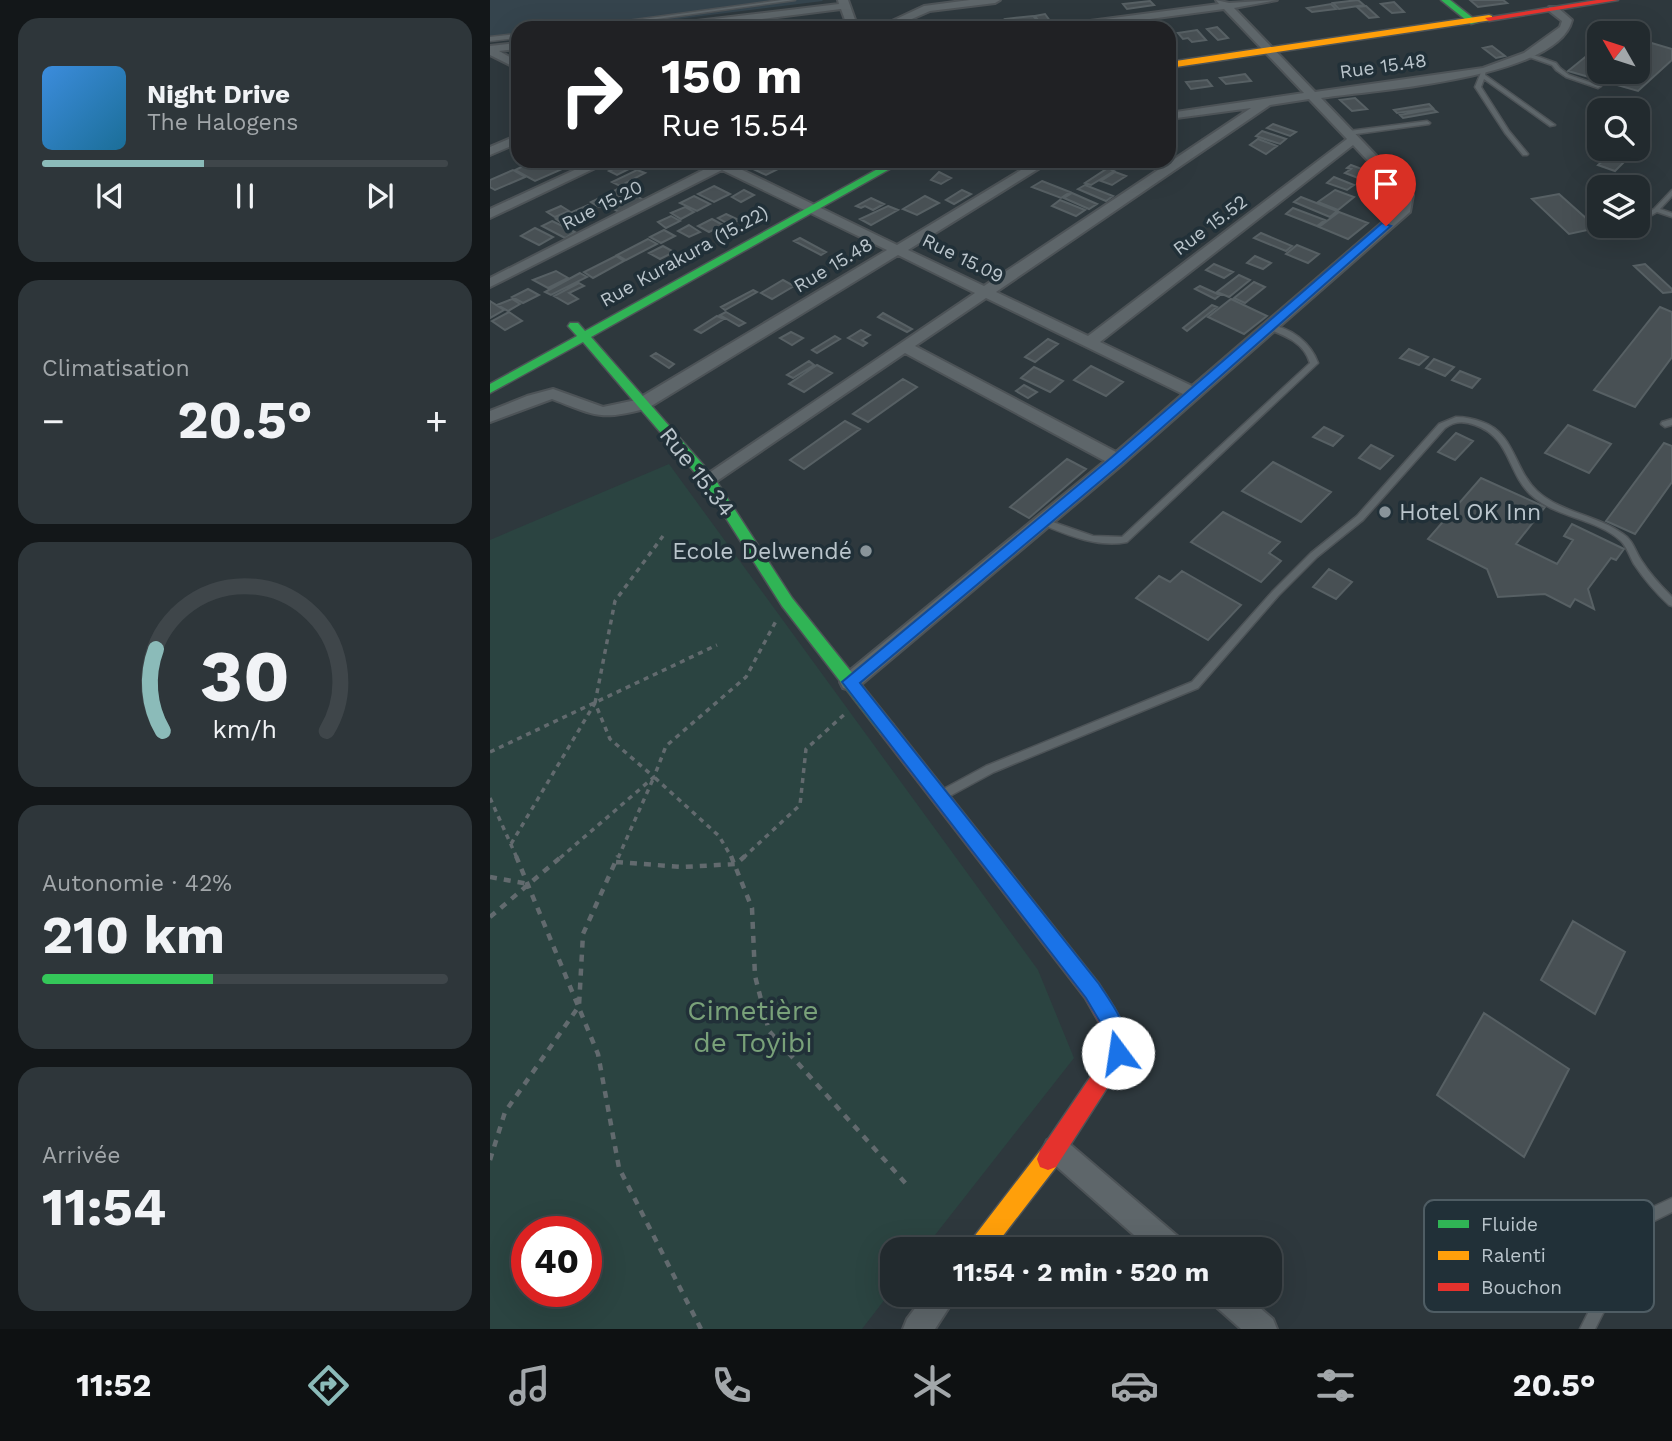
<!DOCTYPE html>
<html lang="fr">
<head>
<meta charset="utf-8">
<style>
  :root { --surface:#222a2e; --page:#2e363a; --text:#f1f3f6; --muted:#a2a7aa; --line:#3f464a; --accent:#8bbbb9 }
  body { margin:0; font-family:"Work Sans",sans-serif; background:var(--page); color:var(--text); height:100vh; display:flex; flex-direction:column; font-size:26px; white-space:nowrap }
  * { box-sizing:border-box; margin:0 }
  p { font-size:23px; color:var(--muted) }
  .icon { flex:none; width:38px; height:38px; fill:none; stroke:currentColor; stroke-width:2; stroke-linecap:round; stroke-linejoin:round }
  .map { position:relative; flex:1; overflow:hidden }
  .details { display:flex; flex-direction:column; gap:18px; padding:18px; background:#131719; width:490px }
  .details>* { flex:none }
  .hud { position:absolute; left:21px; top:21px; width:665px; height:147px; border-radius:21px; box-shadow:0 7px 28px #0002,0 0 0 2px var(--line); background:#202124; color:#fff; overflow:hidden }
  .needle { width:46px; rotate:309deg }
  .buttons { position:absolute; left:1097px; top:21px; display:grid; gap:14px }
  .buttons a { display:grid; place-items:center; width:63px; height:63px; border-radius:14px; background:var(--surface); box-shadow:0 7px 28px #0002,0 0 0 2px var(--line); font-size:35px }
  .speed { position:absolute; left:21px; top:1216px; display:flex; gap:14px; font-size:35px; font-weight:700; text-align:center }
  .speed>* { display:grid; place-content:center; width:91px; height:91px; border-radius:50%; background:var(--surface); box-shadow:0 7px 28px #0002,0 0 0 2px var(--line); line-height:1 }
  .speed .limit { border:10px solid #d22; background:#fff; color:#111 }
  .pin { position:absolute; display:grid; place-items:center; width:60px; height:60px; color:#fff; margin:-72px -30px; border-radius:50% 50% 50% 0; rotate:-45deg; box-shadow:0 0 7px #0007 }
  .pin .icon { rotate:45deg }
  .me { position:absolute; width:77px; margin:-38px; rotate:346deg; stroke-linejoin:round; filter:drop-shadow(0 0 5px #0008) }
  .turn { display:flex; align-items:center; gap:24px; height:147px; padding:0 35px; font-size:32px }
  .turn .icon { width:91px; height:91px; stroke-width:2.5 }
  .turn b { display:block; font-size:49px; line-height:60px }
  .big { font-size:52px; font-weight:700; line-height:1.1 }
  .details .tile { flex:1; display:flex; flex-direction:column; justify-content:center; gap:10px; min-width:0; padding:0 24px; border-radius:21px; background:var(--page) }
  .details .dial { align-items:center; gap:0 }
  .dial svg { height:182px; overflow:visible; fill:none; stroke:var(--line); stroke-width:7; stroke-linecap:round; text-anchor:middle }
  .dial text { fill:var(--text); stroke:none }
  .song { display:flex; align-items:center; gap:21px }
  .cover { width:84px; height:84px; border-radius:10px; background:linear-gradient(135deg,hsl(210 70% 55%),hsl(200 70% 35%)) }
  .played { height:7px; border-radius:4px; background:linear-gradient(90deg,var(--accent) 40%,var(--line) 40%) }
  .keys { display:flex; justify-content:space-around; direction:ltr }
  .heat { display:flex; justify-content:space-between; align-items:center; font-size:38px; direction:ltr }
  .charge { height:10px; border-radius:5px; background:linear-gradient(90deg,#34c759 42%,var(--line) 0) }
  .trip { position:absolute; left:390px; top:1237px; width:402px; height:70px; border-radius:21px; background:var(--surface); box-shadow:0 7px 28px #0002,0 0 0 2px var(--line); font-weight:700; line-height:70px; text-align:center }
  .tab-bar { display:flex; height:112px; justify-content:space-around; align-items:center; background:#0e1112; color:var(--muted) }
  .tab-bar .icon { width:49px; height:49px }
  .tab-bar .selected { color:var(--accent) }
  .tab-bar b { font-size:32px; color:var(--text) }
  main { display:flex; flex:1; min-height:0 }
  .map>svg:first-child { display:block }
  .airport { fill:#35444d }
  .green { fill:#2b4441; fill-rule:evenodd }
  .building { fill:#485054; stroke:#576064; stroke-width:2 }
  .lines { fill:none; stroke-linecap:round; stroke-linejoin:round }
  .lane-casing { stroke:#4d5357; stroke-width:3 }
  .street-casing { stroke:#4d5357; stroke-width:4 }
  .fast-casing { stroke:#4d5357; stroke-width:3 }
  .slow-casing { stroke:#4d5357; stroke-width:3 }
  .jam-casing { stroke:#4d5357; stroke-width:3 }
  .path-far1 { stroke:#626a6e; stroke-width:3.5; stroke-dasharray:5 5; stroke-linecap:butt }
  .path { stroke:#626a6e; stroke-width:4.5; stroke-dasharray:7 7; stroke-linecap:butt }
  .lane { fill:#5e666a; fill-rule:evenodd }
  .street { fill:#5e666a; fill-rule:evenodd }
  .fast { fill:#30b455; fill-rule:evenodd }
  .slow { fill:#ff9f0a; fill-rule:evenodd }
  .jam { fill:#e5322d; fill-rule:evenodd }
  .route { fill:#1a73e8; stroke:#114b97; stroke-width:2 }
  .poi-dot { fill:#89949a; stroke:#213038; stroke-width:2.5 }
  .labels { text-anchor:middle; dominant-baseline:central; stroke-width:7; stroke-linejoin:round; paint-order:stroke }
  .far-street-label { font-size:19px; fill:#bac5cc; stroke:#213038 }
  .street-label { font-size:23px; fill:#bac5cc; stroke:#213038 }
  .poi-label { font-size:23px; fill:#bac5cc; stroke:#213038; text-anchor:start }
  .near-park-label { font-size:28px; fill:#79a179; stroke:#213038 }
  .key { fill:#213038; stroke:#4f5d64; stroke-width:2 }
  .key-label { font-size:19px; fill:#bac5cc }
</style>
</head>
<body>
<main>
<section class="details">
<div class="tile">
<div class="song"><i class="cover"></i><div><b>Night Drive</b><p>The Halogens</p></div></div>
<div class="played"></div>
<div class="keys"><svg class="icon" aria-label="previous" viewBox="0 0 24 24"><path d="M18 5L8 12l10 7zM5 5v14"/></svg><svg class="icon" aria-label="pause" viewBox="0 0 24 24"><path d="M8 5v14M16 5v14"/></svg><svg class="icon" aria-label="next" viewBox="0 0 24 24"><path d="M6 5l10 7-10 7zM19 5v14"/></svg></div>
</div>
<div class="tile"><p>Climatisation</p>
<div class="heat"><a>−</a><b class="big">20.5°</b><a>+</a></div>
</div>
<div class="tile dial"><svg viewBox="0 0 100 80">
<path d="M14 69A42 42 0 1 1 86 69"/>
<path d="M14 69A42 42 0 0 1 11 33" stroke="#8bbbb9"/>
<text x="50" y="56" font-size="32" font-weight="700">30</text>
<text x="50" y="72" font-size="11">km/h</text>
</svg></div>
<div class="tile"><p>Autonomie · 42%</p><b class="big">210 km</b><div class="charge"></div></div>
<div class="tile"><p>Arrivée</p><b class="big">11:54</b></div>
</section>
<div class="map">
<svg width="1182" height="1329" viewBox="0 0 1182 1329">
  <rect width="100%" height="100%" fill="#2e383d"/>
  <path class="airport" d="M0,0h332l1,1 -217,27h-88v11l-28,3z"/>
  <path class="green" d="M179,464l369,506 36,88 -150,191 -32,1v40l-30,39h-372v-789zM37,1232h59v60h-59z"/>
  <path class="building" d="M868,0l6,5 -25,4 -6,-6z
    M980,0h33l4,3 -29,4z
    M660,1l4,4 -27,4 -4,-5z
    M904,2l10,10 -12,1 -11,-9z
    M841,4l5,5 -24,3 -5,-4z
    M876,6l12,11 -9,1 -12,-11z
    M555,14l8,11 -10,1 -8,-10z
    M543,16l4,4 -29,4 -3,-5z
    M727,27l11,11 -10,2 -11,-11z
    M707,30l9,10 -14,2 -4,-4 -5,1 -5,-6z
    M1148,39l34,10v11l-34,31 -70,-20 32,-26v27h38z
    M1002,46l13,10 -9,2 -13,-10z
    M755,74l6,7 -25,3 -6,-6z
    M717,80l5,6 -21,3 -5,-7z
    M865,98l12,11 -15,2 -12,-11z
    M939,104l4,4 -36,5 -3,-3z
    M943,109l4,3 -34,6 -3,-3z
    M783,124l23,8 -6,4 -23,-8z
    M772,131l24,8 -6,5 -24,-8z
    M768,139l19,7 -11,8 -16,-9z
    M1117,157l17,5 -9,9 -17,-6z
    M44,161h22l11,6 -32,14 -20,-11z
    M158,161h19l1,1 -18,7 -8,-5z
    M135,163l8,4 -16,8 -8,-4z
    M274,163l14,6 -12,6 -13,-6z
    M861,165l19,7 -9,7 -16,-6 6,-4 -4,-1z
    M618,168l6,3 -23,14 -6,-2z
    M23,170l12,7 -30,13 -5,-3v-7z
    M147,170l8,3 -25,13 -8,-4z
    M449,172l12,6 -10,6 -10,-4z
    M625,172l11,4 -14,9 -11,-4z
    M844,177l20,8 -7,5 -20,-7z
    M552,181l28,11 -9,6 -29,-11z
    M595,185l28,11 -7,5 -28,-12z
    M224,186l16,8 -16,8 -16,-8z
    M130,188l9,5 -30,14 -8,-5z
    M254,190l10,5 -13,7 -9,-5z
    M472,190l9,4 -17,10 -8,-4z
    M845,190l19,7 -16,13 -20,-8z
    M582,193l25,11 -8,5 -25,-11z
    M1069,194l38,34 -28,6 -37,-35z
    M147,196l6,4 -24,12 -7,-4z
    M204,196l16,8 -13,7 -17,-8z
    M435,196l14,7 -22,12 -14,-6z
    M811,197l36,14 -7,6 -36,-15z
    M381,198l13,6 -11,6 -8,-4 -4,2 -5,-2z
    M570,200l25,10 -9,6 -24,-10z
    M98,205l7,4 -32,15 -7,-5z
    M71,206l8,5 -14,6 -8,-5z
    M398,206l10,4 -27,15 -11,-6z
    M195,207l9,5 -13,7 -10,-6z
    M803,208l32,12 -8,6 -31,-12z
    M849,212l29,11 -20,16 -29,-12z
    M236,214l13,6 -9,5 -12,-7z
    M181,216l9,5 -14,7 -8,-6z
    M222,219l11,6 -14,7 -11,-6z
    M62,221l23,11 -10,6 -23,-12z
    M199,225l11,7 -11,5 -11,-6z
    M45,228l18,9 -14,8 -18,-9z
    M174,230l11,6 -14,7 -11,-6z
    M771,233l31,13 -6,5 -32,-13z
    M310,238l26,14 -5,3 -27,-14z
    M158,239l9,5 -31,16 -9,-5z
    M807,245l22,9 -11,9 -22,-9z
    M173,246l11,6 -14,7 -11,-6z
    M126,256l8,5 -31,17 -9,-6z
    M765,256l16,7 -8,6 -16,-6z
    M724,264l19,8 -9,6 -18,-8z
    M1155,264l27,25v3l-9,1 -29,-27z
    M66,271l12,7 -20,10 -15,-8z
    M90,273l7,4 -36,18 -6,-3z
    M749,275l11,5 -21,17 -12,-5z
    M293,280l11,6 -22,13 -11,-6z
    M764,282l11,5 -20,16 -11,-5z
    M89,283l5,3 -15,7 9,6 -10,5 -14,-8z
    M710,286l20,9 -5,4 -20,-10z
    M38,289l11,6 -16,8 -11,-6z
    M263,290l4,2 -32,18 -4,-3z
    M22,299l8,5 -12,7 -11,-6z
    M741,299l36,17 -23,18 -36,-17z
    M0,301l14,9 -14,8z
    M722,305l5,2 -30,24 -4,-3z
    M1170,307l12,5v45l-37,50 -41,-17z
    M19,312l13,9 -17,9 -13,-9z
    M236,312l19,11 -6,3 -19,-11z
    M393,313l29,16 -5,3 -29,-15z
    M227,316l7,3 -23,14 -6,-3z
    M371,330l9,5 -8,5 5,3 -4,3 -15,-8z
    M301,332l12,6 -11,7 -12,-7z
    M345,336l5,3 -23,14 -5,-3z
    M558,339l10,5 -23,18 -10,-5z
    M919,349l19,8 -9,8 -19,-7z
    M166,353l18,11 -5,4 -18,-12z
    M944,359l20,8 -9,9 -19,-8z
    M319,361l5,4 -21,13 -6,-3z
    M327,365l15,8 -28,19 -15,-8z
    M601,366l32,16 -17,14 -32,-16z
    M544,367l29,14 -13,11 -29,-14z
    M970,371l20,8 -8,9 -20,-8z
    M413,379l14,8 -49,35 -15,-8z
    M534,385l13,7 -9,6 -12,-7z
    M355,421l15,8 -56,40 -14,-9z
    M1078,425l43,19 -22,29 -44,-20z
    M834,427l19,9 -10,10 -20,-9z
    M966,433l17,8 -18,19 -17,-8z
    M1174,443l8,3v36l-37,52 -29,-13z
    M881,445l22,11 -13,13 -21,-11z
    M577,459l19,10 -57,49 -19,-11z
    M783,462l58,30 -30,30 -59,-31z
    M991,478l64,29 -29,37 41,20 16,-24 -9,-4 8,-12 52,25 -8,11 -5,-2 -23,31 6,20 -19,-10 -5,8 -25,-13 -47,3 -11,-28 -59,-30z
    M733,512l57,30 -11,11 12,8 -20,21 -70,-40z
    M839,569l23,13 -16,17 -23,-12z
    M692,571l59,34 -33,35 -72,-42 23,-22 11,6z
    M1083,921l52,31 -30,62 -54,-34z
    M994,1013l85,56 -45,88 -87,-62z"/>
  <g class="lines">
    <g class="lane-casing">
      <path id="lane" d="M292,0h13l-204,28h-15z
        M28,34v4l-28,3v-4z
        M1041,54l25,9 4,5 9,7 32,11 -3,2 -32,-11 -10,-7 -4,-5 -23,-8 -1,-1z
        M992,70h4l-1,5 70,50 -5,1 -66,-47 -3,8 28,44 19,23 -1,1h-4l-18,-22 -30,-46z
        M937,121l3,2 -1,1 -80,11 -3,-2 3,-2z
        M1182,190v6l-12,13 12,4v4l-15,-5 -19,11v-5l16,-9z
        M1135,226h7l-12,7h-4v-2z
        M778,325c22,1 43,18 50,38l-191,179c-30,6 -59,-7 -86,-18l-1,-2 1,-2 3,-1 49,17 29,1 188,-174c-6,-20 -24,-27 -42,-34z
        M966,417c10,0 18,2 26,5 33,11 32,48 55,69 24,22 60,24 86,43 10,6 12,17 18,26 9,14 20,26 31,37v9l-3,-1c-13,-12 -25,-26 -35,-41 -4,-7 -7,-17 -13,-23 -25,-23 -66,-23 -91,-47 -23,-23 -20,-57 -55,-69 -11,-4 -20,-4 -30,3l-82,92 -46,37 -38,38 -81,93 -204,84 -48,26 -4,2 -4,-2 -1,-3 1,-3 48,-26 206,-84 81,-91 38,-38 46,-37 82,-92z
        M1182,419v6l-7,2 -4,-3 1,-2z
        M1182,1198v14l-24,12 -53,105h-15l58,-115z"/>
    </g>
    <g class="street-casing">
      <path id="street" d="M348,0h10l10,28h-10l-7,-19 -152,19h-31l5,-3 176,-21z
        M480,0h30l-5,3 -65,8 -39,17h-14l47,-22z
        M726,0l13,3 48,-3 -43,8 81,84 168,-24 41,-15 36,-26 2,-6 -13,-10v-4h8l15,13c-14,59 -200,70 -251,78l90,94 2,3 -3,17 -287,252 -266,224 -7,2 -7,-2 -3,-6 3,-6 262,-215 -200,-108 -191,130 -6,2 -8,-6 275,-186 -77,-38 -250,153c-48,13 -51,8 -96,-9l-62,23v-11l37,-15 26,-7 50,18 33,-7 251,-150 -165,-80 -232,117v-9l223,-113 -6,-4h27l-2,4 165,80 139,-84h15l-143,89 76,36 267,-178 -82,11v-6l135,-20 -80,-84 -141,19h-28l5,-3 159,-21zM819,99l38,40 -259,197 -92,-44 274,-187zM863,145l48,51 -2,12 -207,178 -92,-44zM496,298l197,96 -67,58 -201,-106z
        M28,43v6l-19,2 19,11v7l-28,-14v-9z
        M28,135v8l-28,12v-8z
        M104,161h16l-120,57v-9z
        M566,1136l9,4 117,100 4,10h-35l-104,-92 -4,-9 4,-9z
        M435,1295h32l-22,34h-32l4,-10z
        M720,1295h35l28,24 4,10h-36l-27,-24z"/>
    </g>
    <g class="fast-casing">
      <path id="fast" d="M951,0h9l28,22 -7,2z
        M402,161h12l-313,176 122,139 79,122 101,126 2,5 -2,5 -6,2 -6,-2 -99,-128 -79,-124 -120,-140 -93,51v-9l87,-48 -9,-10 2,-3h8l7,8z"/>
    </g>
    <g class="slow-casing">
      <path id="slow" d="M999,15l3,1v4l-323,48v-6z
        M558,1148l8,3 3,8 -3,8 -64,83h-25l3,-8 70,-91z"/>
    </g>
    <g class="jam-casing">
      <path id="jam" d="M1107,0h21l-129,21 -4,-3z
        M397,722l6,2 206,260c13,21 37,50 26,76l-69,107 -8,3 -8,-3 -3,-8 3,-8 68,-100 -3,-18 -20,-35 -204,-264 -2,-5 2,-5z"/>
    </g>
    <path class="path-far1" d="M105,703l20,-102 48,-65
      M0,752l227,-107
      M0,798l27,60
      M21,844l84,-141 15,36 44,38
      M70,858l94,-81 12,-31 80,-69 30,-56
      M128,858l36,-81 65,59 13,22
      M253,858l57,-53 6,-56 41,-37"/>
    <path class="path" d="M26,856l82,198 21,114 82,161
      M241,856l21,52 3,68 14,55 139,155
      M126,862l67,5 53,-3 9,-8
      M0,877l39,7
      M0,917l72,-61
      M0,1160l15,-48 74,-106 4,-72 35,-78"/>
    <use href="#lane" class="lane"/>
    <use href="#street" class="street"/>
    <use href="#fast" class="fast"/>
    <use href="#slow" class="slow"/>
    <use href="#jam" class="jam"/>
  </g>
  <path class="route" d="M892,223l9,3 -269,237 -262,220 239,301c14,22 37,50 26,76l-7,3 -7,-3 -5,-28 -20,-34 -244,-316 270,-225z"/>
  <g class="poi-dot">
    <circle cx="895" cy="512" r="7"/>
    <circle cx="376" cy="551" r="7"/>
  </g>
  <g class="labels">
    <g class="far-street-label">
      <text transform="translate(893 66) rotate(-8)">Rue 15.48</text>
      <text transform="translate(112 205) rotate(-27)">Rue 15.20</text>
      <text transform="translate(720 225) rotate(-37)">Rue 15.52</text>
      <text transform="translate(194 256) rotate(-29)">Rue Kurakura (15.22)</text>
      <text transform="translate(473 258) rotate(26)">Rue 15.09</text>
      <text transform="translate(343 265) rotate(-31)">Rue 15.48</text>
    </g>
    <g class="street-label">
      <text transform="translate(207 472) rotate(52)">Rue 15.34</text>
    </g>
    <g class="poi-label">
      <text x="909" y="512">Hotel OK Inn</text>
      <text x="362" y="551" text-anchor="end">Ecole Delwendé</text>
    </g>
    <g class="near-park-label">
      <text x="263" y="1010">Cimetière<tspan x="263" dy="32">de Toyibi</tspan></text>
    </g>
  </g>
  <rect x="934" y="1200" width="230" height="112" rx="10" class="key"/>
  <rect x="948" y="1220" width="31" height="8" fill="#30b455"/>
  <rect x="948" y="1251" width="31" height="9" fill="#ff9f0a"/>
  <rect x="948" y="1283" width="31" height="8" fill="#e5322d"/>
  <g class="key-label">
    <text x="991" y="1231">Fluide</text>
    <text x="991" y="1262">Ralenti</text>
    <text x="991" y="1294">Bouchon</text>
  </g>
</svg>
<div class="buttons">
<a><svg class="needle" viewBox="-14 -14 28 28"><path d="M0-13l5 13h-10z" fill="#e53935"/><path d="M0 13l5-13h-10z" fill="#a2a7aa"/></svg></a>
<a><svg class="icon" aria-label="search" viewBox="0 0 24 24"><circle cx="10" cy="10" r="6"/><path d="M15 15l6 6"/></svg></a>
<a><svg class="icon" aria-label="layers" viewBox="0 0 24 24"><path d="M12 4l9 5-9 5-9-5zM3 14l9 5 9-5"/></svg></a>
</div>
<div class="speed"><div class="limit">40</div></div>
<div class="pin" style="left:896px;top:226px;background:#d93025"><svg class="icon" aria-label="arrive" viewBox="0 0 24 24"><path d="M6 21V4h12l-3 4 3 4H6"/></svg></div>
<svg class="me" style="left:628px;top:1053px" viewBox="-20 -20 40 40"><circle r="19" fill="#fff"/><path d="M0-13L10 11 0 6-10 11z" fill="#1a73e8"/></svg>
<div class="trip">11:54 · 2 min · 520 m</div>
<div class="hud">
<div class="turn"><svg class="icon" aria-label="right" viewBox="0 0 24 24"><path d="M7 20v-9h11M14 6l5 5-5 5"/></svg><div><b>150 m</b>Rue 15.54</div></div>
</div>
</div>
</main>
<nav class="tab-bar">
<b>11:52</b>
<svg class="icon selected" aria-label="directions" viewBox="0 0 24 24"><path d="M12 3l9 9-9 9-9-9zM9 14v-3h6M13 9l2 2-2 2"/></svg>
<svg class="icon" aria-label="music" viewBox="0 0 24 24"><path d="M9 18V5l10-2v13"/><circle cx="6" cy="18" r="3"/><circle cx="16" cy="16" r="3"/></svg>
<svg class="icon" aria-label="phone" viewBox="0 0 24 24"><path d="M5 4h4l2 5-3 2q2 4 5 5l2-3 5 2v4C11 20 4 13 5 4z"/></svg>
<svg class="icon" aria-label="climate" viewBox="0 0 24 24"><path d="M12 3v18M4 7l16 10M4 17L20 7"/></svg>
<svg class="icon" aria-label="car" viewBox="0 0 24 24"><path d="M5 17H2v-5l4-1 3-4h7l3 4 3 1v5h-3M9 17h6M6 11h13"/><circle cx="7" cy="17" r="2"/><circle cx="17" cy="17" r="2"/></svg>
<svg class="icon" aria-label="filters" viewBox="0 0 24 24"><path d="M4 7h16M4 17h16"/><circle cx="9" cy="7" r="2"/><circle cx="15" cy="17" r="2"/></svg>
<b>20.5°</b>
</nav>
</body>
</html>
